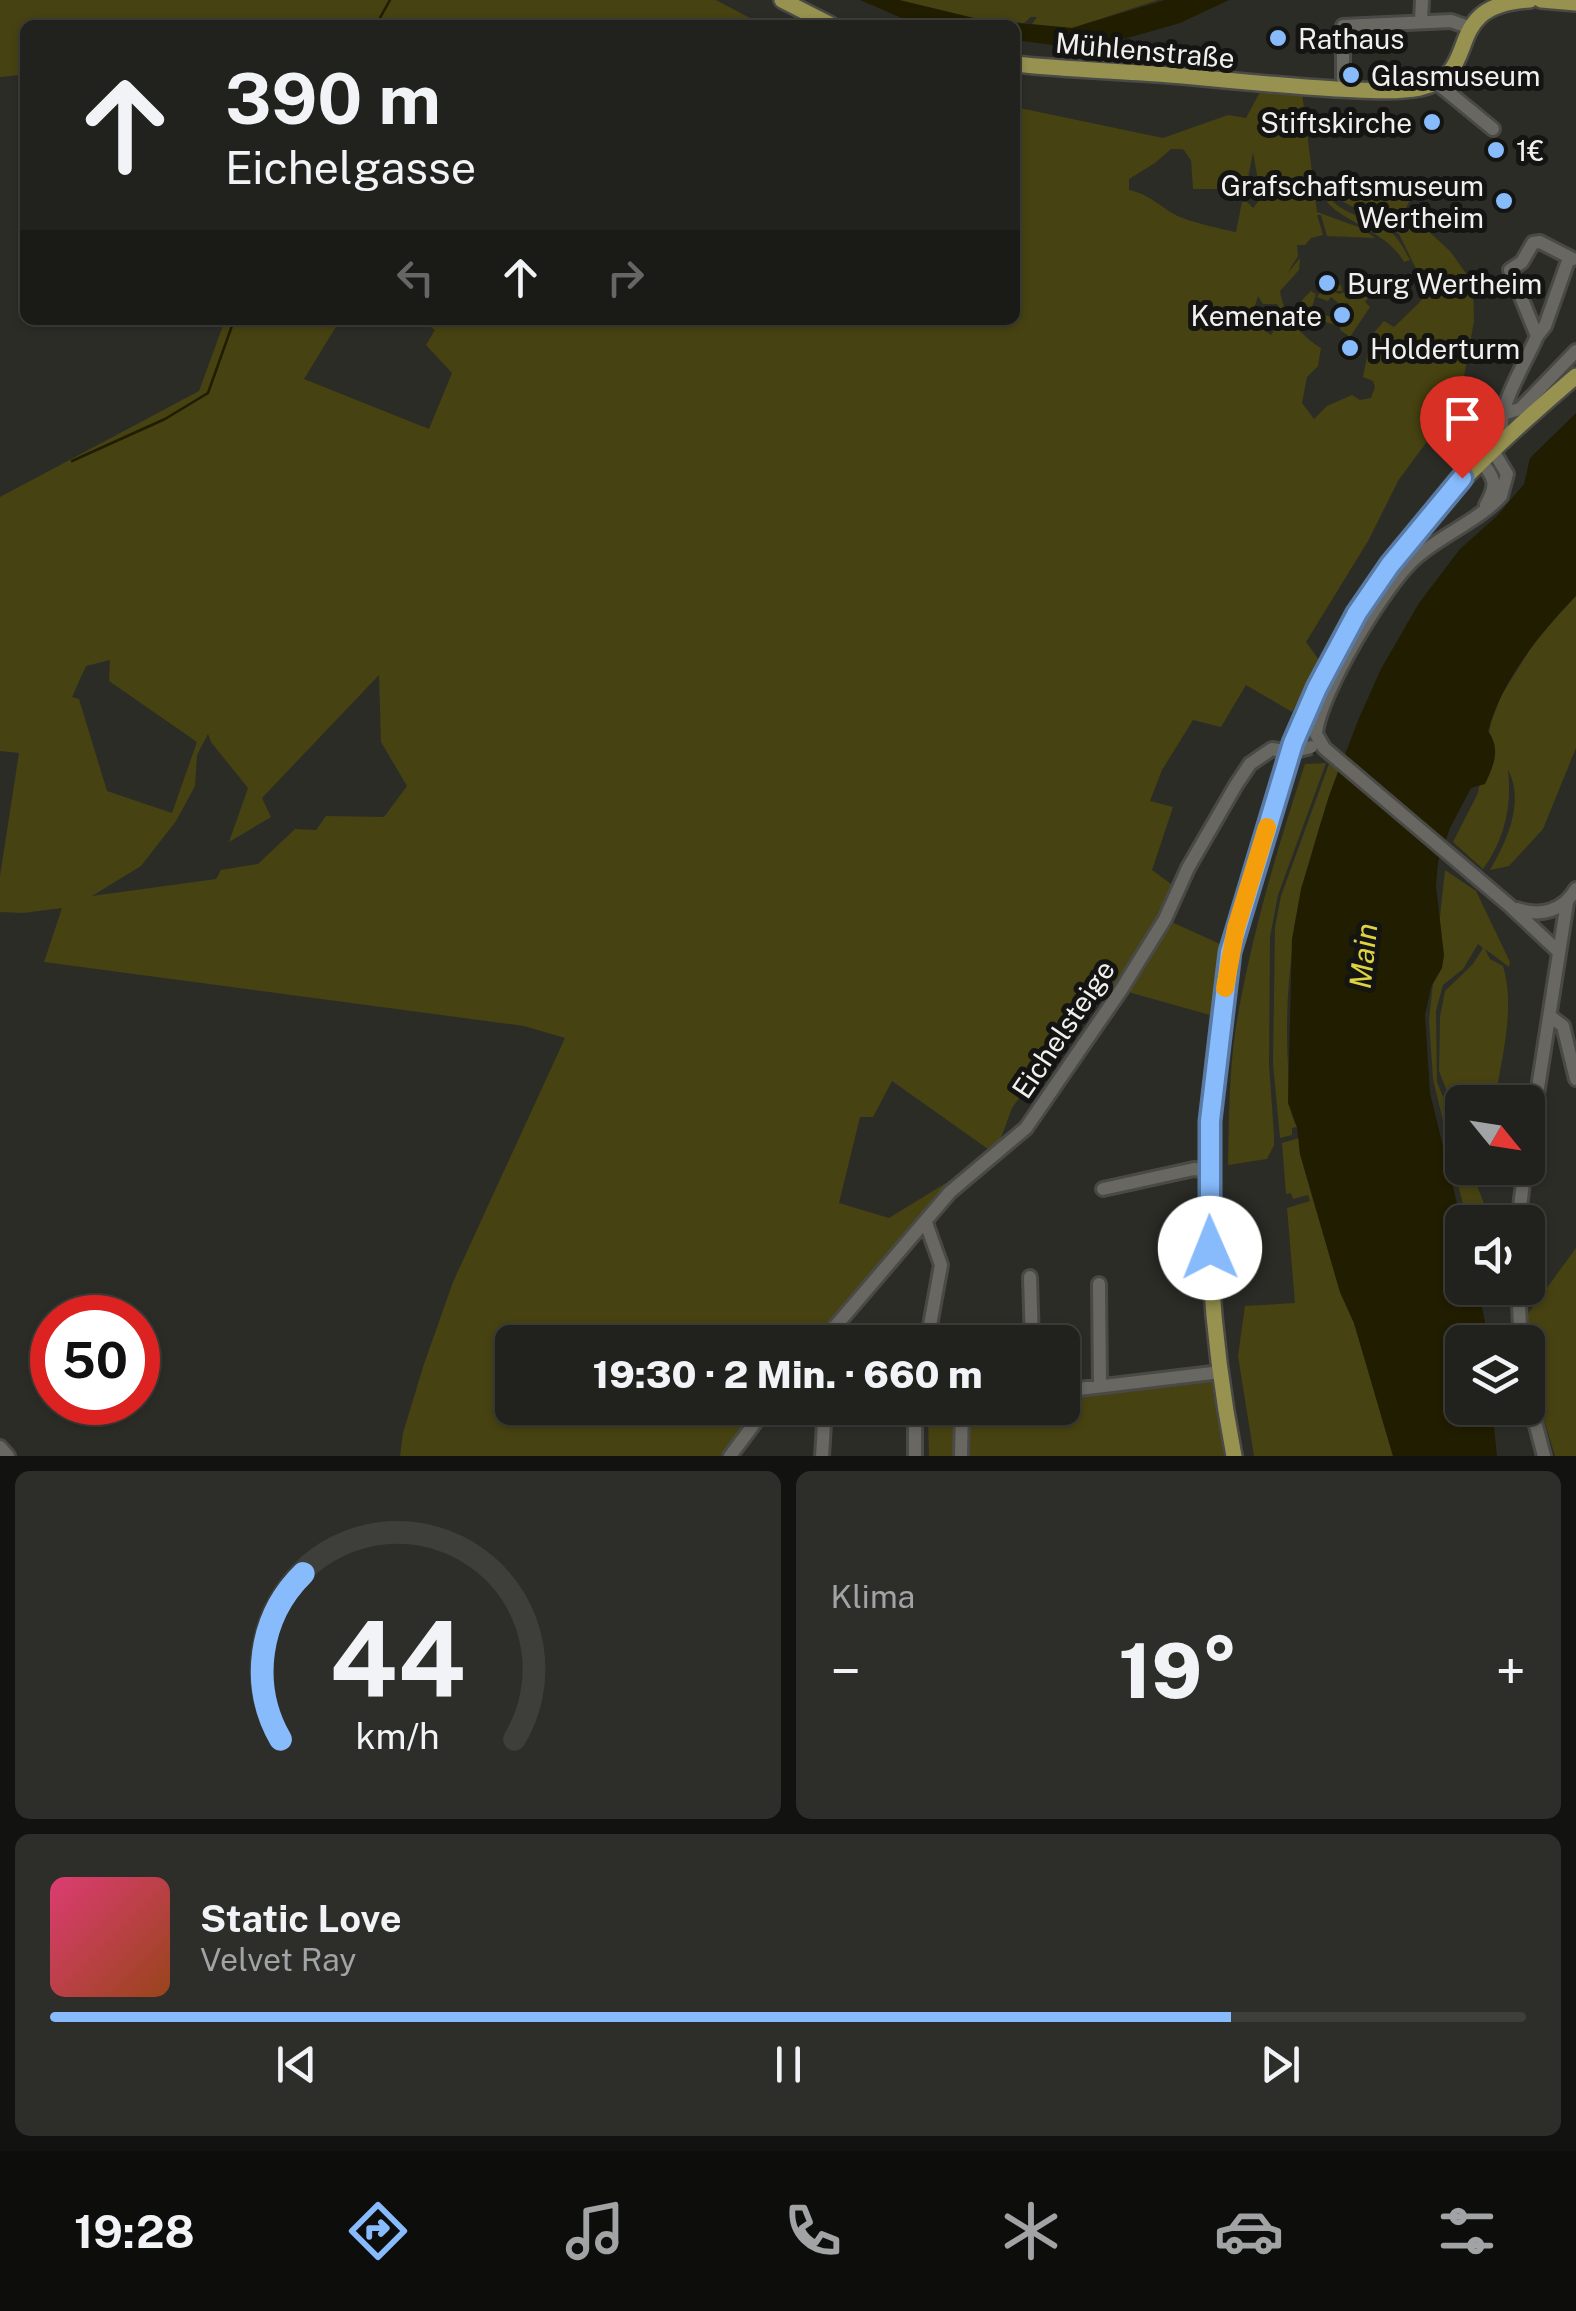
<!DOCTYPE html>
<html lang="de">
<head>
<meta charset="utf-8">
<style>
  :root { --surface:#21211d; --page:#2d2e2a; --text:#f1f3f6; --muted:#a2a3a4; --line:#3e3e3b; --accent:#87bbfc }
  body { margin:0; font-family:"Public Sans",sans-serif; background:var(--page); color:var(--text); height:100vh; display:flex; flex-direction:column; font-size:38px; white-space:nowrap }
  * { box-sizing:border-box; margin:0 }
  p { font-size:32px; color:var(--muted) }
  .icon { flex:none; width:55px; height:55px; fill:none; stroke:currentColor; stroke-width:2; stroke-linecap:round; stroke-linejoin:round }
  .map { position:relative; height:1456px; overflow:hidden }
  .drawer { display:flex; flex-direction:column; gap:15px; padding:15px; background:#121210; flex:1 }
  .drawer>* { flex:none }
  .banner { position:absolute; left:20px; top:20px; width:1000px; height:305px; border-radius:15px; box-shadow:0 2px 8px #0004,0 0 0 2px var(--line); background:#21211d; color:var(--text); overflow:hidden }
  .needle { width:65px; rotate:120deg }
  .buttons { position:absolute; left:1445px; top:1085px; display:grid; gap:20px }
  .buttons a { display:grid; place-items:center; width:100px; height:100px; border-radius:15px; background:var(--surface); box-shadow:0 2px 8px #0004,0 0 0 2px var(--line); font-size:50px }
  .speed { position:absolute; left:30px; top:1295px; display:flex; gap:20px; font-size:50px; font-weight:700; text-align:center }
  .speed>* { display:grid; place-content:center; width:130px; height:130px; border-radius:50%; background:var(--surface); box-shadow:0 2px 8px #0004,0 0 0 2px var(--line); line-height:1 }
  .speed .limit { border:15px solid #d22; background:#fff; color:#111 }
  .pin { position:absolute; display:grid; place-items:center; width:85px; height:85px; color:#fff; margin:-102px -42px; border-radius:50% 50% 50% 0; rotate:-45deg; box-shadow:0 0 10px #0007 }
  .pin .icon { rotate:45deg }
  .me { position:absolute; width:110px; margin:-55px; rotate:359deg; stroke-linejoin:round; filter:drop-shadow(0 0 8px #0008) }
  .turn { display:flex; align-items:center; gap:35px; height:210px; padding:0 40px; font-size:45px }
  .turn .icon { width:130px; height:130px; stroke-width:2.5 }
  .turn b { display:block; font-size:70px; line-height:85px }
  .lanes { display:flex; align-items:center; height:95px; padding:0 40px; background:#0003; justify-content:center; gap:50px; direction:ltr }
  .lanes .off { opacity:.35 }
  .big { font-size:75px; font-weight:800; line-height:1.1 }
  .drawer .card { flex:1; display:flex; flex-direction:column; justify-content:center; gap:15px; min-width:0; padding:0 35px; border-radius:15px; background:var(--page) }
  .drawer .dial { align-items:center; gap:0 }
  .dial svg { height:260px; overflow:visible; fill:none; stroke:var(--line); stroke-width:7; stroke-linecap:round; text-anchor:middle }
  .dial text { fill:var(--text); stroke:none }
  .song { display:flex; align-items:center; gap:30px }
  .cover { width:120px; height:120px; border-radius:15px; background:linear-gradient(135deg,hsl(340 70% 55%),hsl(20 70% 35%)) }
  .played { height:10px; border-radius:5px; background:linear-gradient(90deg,var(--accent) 80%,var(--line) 80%) }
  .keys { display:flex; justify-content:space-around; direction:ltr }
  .heat { display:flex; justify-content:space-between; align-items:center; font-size:55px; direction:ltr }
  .drawer .tiles { flex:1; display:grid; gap:15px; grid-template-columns:1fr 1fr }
  .card:last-child { grid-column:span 2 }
  .trip { position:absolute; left:495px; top:1325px; width:585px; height:100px; border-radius:15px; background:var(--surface); box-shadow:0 2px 8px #0004,0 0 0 2px var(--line); font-weight:800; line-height:100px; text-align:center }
  .tabs { display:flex; height:160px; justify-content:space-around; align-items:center; background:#0d0d0c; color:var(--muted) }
  .tabs .icon { width:70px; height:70px }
  .tabs .selected { color:var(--accent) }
  .tabs b { font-size:45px; color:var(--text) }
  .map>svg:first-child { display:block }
  .green { fill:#464211; fill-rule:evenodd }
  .water { fill:#201d00 }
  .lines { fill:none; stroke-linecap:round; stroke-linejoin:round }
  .stream { stroke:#201d00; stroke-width:2.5 }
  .minor-casing { stroke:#494945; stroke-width:18 }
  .major-casing { stroke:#494945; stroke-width:20 }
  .minor { stroke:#686762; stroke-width:12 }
  .major { stroke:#97924f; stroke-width:15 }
  .minor-bridge-casing { stroke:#494945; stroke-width:18; stroke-linecap:butt }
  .minor-bridge { stroke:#686762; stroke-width:12 }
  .route-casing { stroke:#587aa4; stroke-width:25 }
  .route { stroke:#87bbfc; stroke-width:18 }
  .slow { stroke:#f59e0b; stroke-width:18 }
  .poi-dot { fill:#87bbfc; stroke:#141412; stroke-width:4 }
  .labels { text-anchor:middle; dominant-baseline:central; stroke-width:10; stroke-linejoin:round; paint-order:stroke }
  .poi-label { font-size:28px; fill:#f1f0ee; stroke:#141412; text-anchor:start }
  .street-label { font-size:28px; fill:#f1f0ee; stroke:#141412 }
  .water-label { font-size:30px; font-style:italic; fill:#ded340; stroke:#141412 }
</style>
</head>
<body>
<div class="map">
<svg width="1576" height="1456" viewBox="0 0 1576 1456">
  <rect width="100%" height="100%" fill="#2c2c27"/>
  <path class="green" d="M0,0h716l47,25h-738v205l-5,2v-157l-20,2z
    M899,0h259l-86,28 -40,-4 5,-7h-6l-7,6 -42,-3z
    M1261,90l41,3 15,119 44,16 14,10 -48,-2 -6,-21h-4l6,20 -12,3 -6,7h-8l1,11 -11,18 13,-16 -1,12 -19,21c3,24 21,45 41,57l-3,18 -11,11 -5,26 12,16 13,-13 25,-11 8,5 11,-2 4,-11 -2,-6 -10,-4 8,-41 13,-15 10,6 25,-24 10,-15 -6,-5 -24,-49 -12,-9 -49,-26 -3,-8 4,-11 17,-5 6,4 30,-1 21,16 -8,16 45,41 23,32 1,38 -11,61 -32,54 -33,45 -30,60 -62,101 13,18 -27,52 -46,-27 -25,42 -28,-7 -31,50 -12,31 23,6 -21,63 19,14 2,20 -8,15 55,25 -10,71 -89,-25 -16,-8 -93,126 -17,46 -103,-73 -19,36h-13l-21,86 50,15 57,-35 4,9 -129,150h-309v66h257l-32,48h-337l3,-23 20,-66 30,-85 112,-244 -41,-12 -480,-64 18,-54 -39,5 -23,-1v-36l19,-123 -19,-2v-254l199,-106 26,-71h115l-36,59 125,50 23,-56 -26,-28 9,-15 -15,-10h595v-213l148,31 65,-23 18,3zM1171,149h12l8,11 2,29h53l7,-37 8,46 -8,10 -6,-6h-5l-6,30c-8,-1 -48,-11 -56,-15 -18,-8 -30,-23 -51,-27v-11l26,-16zM1258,296l5,8h14l12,20 -15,6 -3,5 -21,-14zM110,660l-1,21 88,61 -25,71 -65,-22 -28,-92 -7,-2 14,-31zM379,675l2,67 26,44 -23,31 -58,-1 -10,14 -21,-1 -37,35 -37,6 -5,9 -124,17 49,-30 35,-45 19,-35 2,-31 11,-21 3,8 37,46 -19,54 42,-25 -9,-19z
    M1327,191c7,24 45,25 63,40 9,8 14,18 20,29l-6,2c-19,-35 -76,-43 -82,-70z
    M1320,280l21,5 1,6h-9l6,3 6,-2 3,-8 21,3 2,7 -6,8 5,5 -20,30 -10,-7 1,-4c-15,-4 -38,-7 -39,-26l9,-9 5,3 -5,16 20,7 10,9 12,-11 -7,-7 3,-3 -2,-3 -4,5 5,5 -9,10 -7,-6 10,-10 -11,-9 -3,4 -11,-4 7,-10 8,4 -7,-6 -10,-1z
    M1576,594v154l-33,81 -34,37 -19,4c17,-29 35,-69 18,-100 4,36 -3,69 -25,99l-30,-27 25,-49 13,-71 10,-26 38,-61z
    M1326,763l-48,132 -8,42 -1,128 5,70v10l-7,14 -39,6c1,-47 1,-93 8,-139 15,-89 41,-177 69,-262z
    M1329,764l9,7c-35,96 -56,194 -50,296 1,22 -2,39 9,60l-5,1v7l-12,3 -7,-74 2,-137 6,-31z
    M1445,870l31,21 34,71 -1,5 -24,-18 5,10 13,7c13,43 -2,92 -8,136h-33v28l-23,-59 1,-54 5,-26 28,-27 10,-16 -5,-4 -15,25 -20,16 -7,26 1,71 25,61v25h8l15,38v16h-18l-34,-143 -4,-59z
    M1299,1138l1,16 40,138 14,31 39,133h-139l-16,-100 7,-50 50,-3 -8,-95 23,-7 -2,-6 -15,4 -2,-6 -5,1 -4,-51z
    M1576,1248v208h-21l-27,-89 -1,-52z
    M1212,1377l12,79h-263l1,-48h100l1,-17z
    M954,1418v38h-25l-1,-37z"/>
  <path class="water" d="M860,0h39l83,20 90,8 93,-28h64l-49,23 -63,18 -48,6 -54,-7v-15h-97z
    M1576,413v183c-37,39 -73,82 -88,135 13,18 6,34 -3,53l-14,4 -21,40 -12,34 -2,24 8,69 -2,13 -11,19 -6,28 5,78 32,131v64h16l11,54h-27v66h30l5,48h-104l-39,-133 -14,-31 -40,-138 -3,-27 -9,-24 4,-164 9,-50 28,-93 30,-78 22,-49 38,-66 41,-54 37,-33 27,-32 6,-26z"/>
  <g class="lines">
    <path class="stream" d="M376,25l14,-25
      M72,461l93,-42 43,-26 26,-73"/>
    <g class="minor-casing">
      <path id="minor" d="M1421,21l1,-21
        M1437,83l56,46
        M1343,89v-63l108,-5 17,6
        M1537,336l-27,-66 12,-8 11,-19 7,-1 33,17
        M1502,414l18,-5 56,-58
        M1505,436c-14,-20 23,-77 32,-100l8,-10 24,-68
        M1492,449l15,25 -6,22c-22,24 -57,38 -82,59 -32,25 -100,139 -103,179l8,14 186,158 49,46
        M1480,460c15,18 18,24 6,45
        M1517,909c24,8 46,2 59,-20
        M1551,1017l12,9 13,53
        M1528,1152l39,-250
        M1103,1189l91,-20 15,2
        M1518,1222l7,-54
        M926,1223l15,42 -14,77
        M1030,1277l2,65
        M1099,1284l1,102
        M1518,1288l3,54
        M822,1342l128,-150 76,-64 95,-138 44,-71 23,-51 48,-83 14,-21 22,-15 6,1
        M1062,1391l159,-19
        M1528,1395l16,61
        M915,1408v48
        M0,1447l8,9
        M730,1456l36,-48
        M822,1456l3,-48
        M961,1456l1,-48"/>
    </g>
    <g class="major-casing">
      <path id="major" d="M782,0l49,25
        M1541,0l35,3
        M1015,64c56,6 112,7 168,12 51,5 102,10 153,13 28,1 56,4 84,-1 66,-14 17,-83 110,-88
        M1234,1456c-32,-165 -35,-338 -4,-504 7,-36 22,-72 33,-108 23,-81 49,-158 94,-230 57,-94 136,-167 219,-238"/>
    </g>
    <use href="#minor" class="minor"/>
    <use href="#major" class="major"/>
    <g class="minor-bridge-casing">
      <path id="minor-bridge" d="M1278,750l17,1 16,-4"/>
    </g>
    <use href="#minor-bridge" class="minor-bridge"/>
  </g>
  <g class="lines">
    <g class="route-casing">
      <path id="route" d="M1210,1248v-127l20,-169 63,-209 24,-55 40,-75 33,-48 72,-87"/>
    </g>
    <use href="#route" class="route"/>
    <path class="slow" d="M1225,988l11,-60 31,-101"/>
  </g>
  <g class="poi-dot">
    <circle cx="1278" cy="38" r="10"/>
    <circle cx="1351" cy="75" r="10"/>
    <circle cx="1432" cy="122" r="10"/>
    <circle cx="1496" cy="150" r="10"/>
    <circle cx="1504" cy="201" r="10"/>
    <circle cx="1327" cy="283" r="10"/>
    <circle cx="1342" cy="315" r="10"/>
    <circle cx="1350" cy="348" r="10"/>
  </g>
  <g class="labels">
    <g class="poi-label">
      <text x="1298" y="38">Rathaus</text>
      <text x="1371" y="75">Glasmuseum</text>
      <text x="1412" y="122" text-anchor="end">Stiftskirche</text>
      <text x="1516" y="150">1€</text>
      <text x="1484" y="185" text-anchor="end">Grafschaftsmuseum<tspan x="1484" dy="32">Wertheim</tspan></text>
      <text x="1347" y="283">Burg Wertheim</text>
      <text x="1322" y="315" text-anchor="end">Kemenate</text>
      <text x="1370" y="348">Holderturm</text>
    </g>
    <g class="street-label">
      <text transform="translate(1145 50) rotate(5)">Mühlenstraße</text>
      <text transform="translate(1063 1029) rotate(-56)">Eichelsteige</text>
    </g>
    <g class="water-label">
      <text transform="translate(1363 956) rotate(-84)">Main</text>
    </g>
  </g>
</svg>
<div class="buttons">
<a><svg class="needle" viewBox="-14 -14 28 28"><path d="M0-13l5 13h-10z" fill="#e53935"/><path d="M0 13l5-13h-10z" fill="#a2a3a4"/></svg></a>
<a><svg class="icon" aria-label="sound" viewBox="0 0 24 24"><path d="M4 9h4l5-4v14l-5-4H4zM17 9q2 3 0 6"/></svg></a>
<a><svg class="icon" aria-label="layers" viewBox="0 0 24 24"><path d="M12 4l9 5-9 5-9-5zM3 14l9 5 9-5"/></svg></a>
</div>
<div class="speed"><div class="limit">50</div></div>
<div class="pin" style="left:1462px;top:478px;background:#d93025"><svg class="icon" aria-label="arrive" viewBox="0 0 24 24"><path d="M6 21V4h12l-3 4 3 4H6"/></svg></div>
<svg class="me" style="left:1210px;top:1248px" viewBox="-20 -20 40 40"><circle r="19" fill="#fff"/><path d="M0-13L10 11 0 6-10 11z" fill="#87bbfc"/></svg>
<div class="trip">19:30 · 2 Min. · 660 m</div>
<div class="banner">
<div class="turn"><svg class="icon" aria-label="ahead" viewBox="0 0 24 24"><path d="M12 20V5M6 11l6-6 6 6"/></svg><div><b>390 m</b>Eichelgasse</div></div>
<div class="lanes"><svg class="icon off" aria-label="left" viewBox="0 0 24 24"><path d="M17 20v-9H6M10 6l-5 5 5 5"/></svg><svg class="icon" aria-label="ahead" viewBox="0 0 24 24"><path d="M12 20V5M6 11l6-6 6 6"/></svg><svg class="icon off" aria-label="right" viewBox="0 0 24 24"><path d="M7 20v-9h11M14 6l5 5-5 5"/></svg></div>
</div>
</div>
<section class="drawer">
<div class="tiles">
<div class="card dial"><svg viewBox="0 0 100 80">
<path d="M14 69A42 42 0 1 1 86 69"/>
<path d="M14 69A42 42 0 0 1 21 18" stroke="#87bbfc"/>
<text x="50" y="56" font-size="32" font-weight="700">44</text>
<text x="50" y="72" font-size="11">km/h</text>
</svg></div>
<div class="card"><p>Klima</p>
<div class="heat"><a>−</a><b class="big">19°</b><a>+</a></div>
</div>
<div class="card">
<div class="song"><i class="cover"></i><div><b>Static Love</b><p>Velvet Ray</p></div></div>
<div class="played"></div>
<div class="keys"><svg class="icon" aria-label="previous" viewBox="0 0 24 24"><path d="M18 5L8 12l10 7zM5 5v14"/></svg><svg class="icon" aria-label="pause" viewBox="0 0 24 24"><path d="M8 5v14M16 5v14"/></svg><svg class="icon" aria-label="next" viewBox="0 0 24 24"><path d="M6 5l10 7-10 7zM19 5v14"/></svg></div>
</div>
</div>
</section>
<nav class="tabs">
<b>19:28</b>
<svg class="icon selected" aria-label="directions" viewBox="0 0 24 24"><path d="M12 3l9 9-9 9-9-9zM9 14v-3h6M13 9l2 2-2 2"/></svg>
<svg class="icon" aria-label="music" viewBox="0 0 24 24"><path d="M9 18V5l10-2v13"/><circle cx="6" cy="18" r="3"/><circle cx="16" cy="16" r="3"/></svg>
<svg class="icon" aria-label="phone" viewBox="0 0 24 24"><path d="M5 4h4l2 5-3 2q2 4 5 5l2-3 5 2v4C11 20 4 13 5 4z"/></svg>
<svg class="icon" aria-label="climate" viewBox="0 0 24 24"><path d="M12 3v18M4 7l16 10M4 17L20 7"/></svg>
<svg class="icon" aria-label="car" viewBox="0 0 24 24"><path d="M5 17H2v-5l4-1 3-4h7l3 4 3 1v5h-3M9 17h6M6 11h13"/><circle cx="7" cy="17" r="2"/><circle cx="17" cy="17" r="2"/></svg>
<svg class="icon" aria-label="filters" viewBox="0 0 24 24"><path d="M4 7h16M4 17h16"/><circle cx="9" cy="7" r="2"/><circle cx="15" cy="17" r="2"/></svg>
</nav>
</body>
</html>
